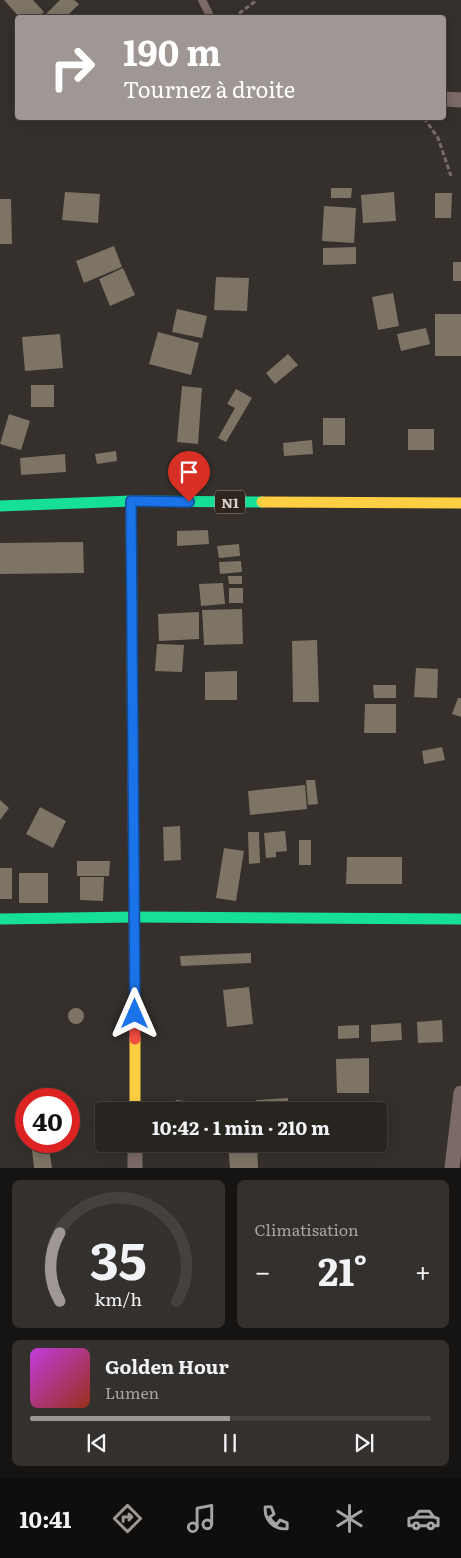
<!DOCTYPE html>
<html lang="fr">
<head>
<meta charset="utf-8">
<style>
  :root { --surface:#282420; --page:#34302d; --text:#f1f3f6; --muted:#a5a4a5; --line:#44413e; --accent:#9e9793 }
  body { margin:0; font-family:Literata,serif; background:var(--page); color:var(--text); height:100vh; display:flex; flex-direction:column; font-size:19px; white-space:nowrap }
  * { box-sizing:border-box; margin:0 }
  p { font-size:16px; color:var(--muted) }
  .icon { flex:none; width:28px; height:28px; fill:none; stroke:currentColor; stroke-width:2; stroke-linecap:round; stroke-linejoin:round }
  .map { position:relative; height:1168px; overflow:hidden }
  .side { display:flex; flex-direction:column; gap:12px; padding:12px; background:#161412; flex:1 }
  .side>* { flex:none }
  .guide { position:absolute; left:15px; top:15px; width:431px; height:105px; border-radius:5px; box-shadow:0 2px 12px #0003,0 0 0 1px var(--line); background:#9e9793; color:#fff; overflow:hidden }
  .speed { position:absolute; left:15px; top:1088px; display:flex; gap:10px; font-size:25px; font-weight:700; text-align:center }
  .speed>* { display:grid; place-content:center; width:65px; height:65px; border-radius:50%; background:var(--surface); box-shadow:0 2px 12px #0003,0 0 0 1px var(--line); line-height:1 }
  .speed .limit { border:8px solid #d22; background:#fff; color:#111 }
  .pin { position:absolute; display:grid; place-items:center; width:42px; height:42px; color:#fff; margin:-51px -21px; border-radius:50% 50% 50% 0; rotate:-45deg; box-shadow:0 0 5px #0007 }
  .pin .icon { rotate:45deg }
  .me { position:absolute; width:55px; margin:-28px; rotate:0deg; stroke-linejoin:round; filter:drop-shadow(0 0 4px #0008) }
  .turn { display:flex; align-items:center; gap:18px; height:105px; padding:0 25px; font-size:22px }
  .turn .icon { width:65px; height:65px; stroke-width:2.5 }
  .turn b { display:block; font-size:35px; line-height:42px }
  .big { font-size:38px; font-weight:700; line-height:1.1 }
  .side .widget { flex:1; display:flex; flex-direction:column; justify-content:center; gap:8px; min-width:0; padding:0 18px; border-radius:8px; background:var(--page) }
  .side .dial { align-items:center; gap:0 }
  .dial svg { height:130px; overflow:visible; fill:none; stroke:var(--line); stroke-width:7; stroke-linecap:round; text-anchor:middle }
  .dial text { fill:var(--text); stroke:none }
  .song { display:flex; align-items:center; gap:15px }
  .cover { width:60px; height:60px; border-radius:8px; background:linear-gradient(135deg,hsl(290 70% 55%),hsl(10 70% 35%)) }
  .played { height:5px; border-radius:2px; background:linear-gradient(90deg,var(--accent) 50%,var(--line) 50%) }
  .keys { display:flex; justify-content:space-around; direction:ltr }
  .heat { display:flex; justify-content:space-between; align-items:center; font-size:28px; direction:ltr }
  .side .tiles { flex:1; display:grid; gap:12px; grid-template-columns:1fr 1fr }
  .widget:last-child { grid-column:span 2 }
  .trip { position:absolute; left:95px; top:1102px; width:292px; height:50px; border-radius:5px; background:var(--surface); box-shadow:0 2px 12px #0003,0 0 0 1px var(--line); font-weight:700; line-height:50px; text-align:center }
  .tabs { display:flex; height:80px; justify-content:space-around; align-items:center; background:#100e0d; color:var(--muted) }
  .tabs .icon { width:35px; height:35px }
  .tabs .current { color:var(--accent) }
  .tabs b { font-size:22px; color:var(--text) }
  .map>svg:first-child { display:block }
  .building { fill:#7d7465 }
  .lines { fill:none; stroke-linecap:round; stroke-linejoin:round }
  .path { stroke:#776c69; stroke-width:3; stroke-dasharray:5 2.5; stroke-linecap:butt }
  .lane { stroke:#7b6a66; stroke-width:8 }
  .street { stroke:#7b6a66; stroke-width:15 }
  .fast { stroke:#16e098; stroke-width:11 }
  .slow { stroke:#ffcf43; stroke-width:11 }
  .jam { stroke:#f24e42; stroke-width:11 }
  .route-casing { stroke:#114b97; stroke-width:12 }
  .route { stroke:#1a73e8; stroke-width:9 }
  .labels { text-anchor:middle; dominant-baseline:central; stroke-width:5; stroke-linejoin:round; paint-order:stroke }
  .shield { fill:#2f251d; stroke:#a49c97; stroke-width:1 }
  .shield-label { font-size:14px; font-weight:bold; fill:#d6cfcb }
</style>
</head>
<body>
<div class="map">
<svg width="461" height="1168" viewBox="0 0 461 1168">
  <rect width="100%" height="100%" fill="#35302b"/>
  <path class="building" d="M4,0h29l11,12 -7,6h-17z
    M60,0h14l5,4 -14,14h-23z
    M331,188h21l-1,10h-20z
    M65,192l35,2 -2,29 -36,-3z
    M394,192l2,29 -33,2 -2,-28z
    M435,193h17l-1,25h-16z
    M0,199h11l1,45h-12z
    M324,206l32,2 -2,35 -32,-2z
    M114,246l8,21 -38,16 -8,-22z
    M356,247v17l-33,1v-17z
    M453,262h8v19h-8z
    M123,268l12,27 -25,11 -11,-27z
    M216,277l33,1 -2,33 -33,-1z
    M393,293l6,33 -21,4 -6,-33z
    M177,309l30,7 -5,22 -30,-6z
    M435,314h26v42h-26z
    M426,328l4,16 -29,7 -4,-17z
    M158,332l41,11 -8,32 -42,-11z
    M60,334l3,34 -38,3 -3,-34z
    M288,354l10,11 -23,19 -9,-11z
    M31,385h23v22h-23z
    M182,386l20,2 -4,56 -21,-2z
    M236,389l16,9 -26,44 -8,-4 17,-30 -8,-4z
    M9,414l21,7 -9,29 -21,-6z
    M323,418h22v27h-22z
    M408,429h26v21h-26z
    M312,440l1,14 -29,2 -1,-13z
    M116,451l1,10 -20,3 -2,-10z
    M65,454l1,18 -45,3 -1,-17z
    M208,530l1,14 -32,2v-15z
    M83,542l1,31 -84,1v-31z
    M239,544l1,12 -21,2 -2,-12z
    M241,561l1,11 -22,2 -1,-12z
    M228,576h14v8h-13z
    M223,583l2,21 -24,2 -2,-22z
    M229,588h14v15h-14z
    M242,609l1,35 -39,1 -2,-35z
    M199,612v27l-40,2 -1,-27z
    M317,640l2,62h-26l-1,-61z
    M157,644l27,1 -2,27 -27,-1z
    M416,668l22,1 -1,29 -23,-1z
    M237,671v29h-32v-28z
    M373,685h23v13h-22z
    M458,698h3v19l-9,-3z
    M365,704h31v29h-32z
    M442,747l3,13 -21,4 -2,-13z
    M306,780h9l3,24 -10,1z
    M305,785l2,24 -57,6 -2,-24z
    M0,800l9,8 -9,12z
    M40,807l26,14 -13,27 -27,-14z
    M180,826l1,34 -17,1 -1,-34z
    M285,831l2,20 -11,1v5l-10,1 -2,-25z
    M248,832h11l1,31 -11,1z
    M299,840h12v25h-12z
    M224,848l20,3 -8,50 -20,-3z
    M347,857h55v27h-56z
    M77,861h33l-1,15h-32z
    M0,868h12v31h-12z
    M19,873h29v30h-29z
    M80,877h24l-1,24 -23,-1z
    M251,953v10l-70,3 -1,-10z
    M249,987l4,37 -26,3 -4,-37z
    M68 1016a8 8 0 1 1 16 0a8 8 0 1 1-16 0Z
    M442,1020l1,22 -25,1 -1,-21z
    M401,1023l1,17 -31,2v-17z
    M359,1025v13l-21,1v-13z
    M369,1058v35h-32l-1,-34z
    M288,1098v13h-31l-1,-11z
    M176,1100l18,2 -1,9h-18z
    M228,1144h29l1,24h-28z
    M49,1148l3,20h-18l-2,-18z"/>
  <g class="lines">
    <path class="path" d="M233,18l24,-18
      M424,118l14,20 13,38"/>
    <path class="lane" d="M202,0l9,18"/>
    <path class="street" d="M444,99l17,1
      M135,1144v24
      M452,1168l9,-75"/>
    <path class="fast" d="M0,506l131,-5 131,1
      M0,919l135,-2 326,2"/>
    <path class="slow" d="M131,501l2,278
      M262,502l199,1
      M135,1039v72"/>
    <path class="jam" d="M133,779l2,260"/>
  </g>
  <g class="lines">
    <g class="route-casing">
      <path id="route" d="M135,1014l-4,-513 58,1"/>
    </g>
    <use href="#route" class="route"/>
  </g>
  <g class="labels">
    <rect class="shield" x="215" y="490.5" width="30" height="23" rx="4"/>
    <g class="shield-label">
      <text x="230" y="502">N1</text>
    </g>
  </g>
</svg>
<div class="speed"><div class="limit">40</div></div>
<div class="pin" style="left:189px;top:502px;background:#d93025"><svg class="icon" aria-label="arrive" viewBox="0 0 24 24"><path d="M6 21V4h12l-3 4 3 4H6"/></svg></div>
<svg class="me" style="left:135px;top:1014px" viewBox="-20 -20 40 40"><path d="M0-17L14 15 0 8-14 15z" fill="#1a73e8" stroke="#fff" stroke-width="4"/></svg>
<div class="trip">10:42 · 1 min · 210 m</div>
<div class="guide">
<div class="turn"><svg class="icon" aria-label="right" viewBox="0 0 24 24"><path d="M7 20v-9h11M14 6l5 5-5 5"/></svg><div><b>190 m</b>Tournez à droite</div></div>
</div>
</div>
<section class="side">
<div class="tiles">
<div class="widget dial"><svg viewBox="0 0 100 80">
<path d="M14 69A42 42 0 1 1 86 69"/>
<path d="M14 69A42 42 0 0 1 14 27" stroke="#9e9793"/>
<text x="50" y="56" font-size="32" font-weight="700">35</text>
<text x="50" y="72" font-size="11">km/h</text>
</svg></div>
<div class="widget"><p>Climatisation</p>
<div class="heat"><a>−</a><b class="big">21°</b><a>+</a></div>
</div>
<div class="widget">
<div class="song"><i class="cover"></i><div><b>Golden Hour</b><p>Lumen</p></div></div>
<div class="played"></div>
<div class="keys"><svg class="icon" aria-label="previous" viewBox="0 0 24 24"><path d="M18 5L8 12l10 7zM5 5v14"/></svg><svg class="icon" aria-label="pause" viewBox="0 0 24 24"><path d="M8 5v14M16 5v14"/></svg><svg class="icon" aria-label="next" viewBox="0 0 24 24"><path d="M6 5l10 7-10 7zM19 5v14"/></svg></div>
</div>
</div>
</section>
<nav class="tabs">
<b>10:41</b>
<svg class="icon current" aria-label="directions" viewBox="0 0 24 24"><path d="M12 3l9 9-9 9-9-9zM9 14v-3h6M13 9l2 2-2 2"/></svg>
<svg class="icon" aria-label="music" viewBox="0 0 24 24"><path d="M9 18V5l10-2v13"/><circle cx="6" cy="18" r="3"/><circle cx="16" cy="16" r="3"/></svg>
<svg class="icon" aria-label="phone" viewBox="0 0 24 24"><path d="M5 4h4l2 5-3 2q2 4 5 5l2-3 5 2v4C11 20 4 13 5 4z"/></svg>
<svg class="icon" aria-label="climate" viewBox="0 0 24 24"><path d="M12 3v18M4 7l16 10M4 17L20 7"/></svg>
<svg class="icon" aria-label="car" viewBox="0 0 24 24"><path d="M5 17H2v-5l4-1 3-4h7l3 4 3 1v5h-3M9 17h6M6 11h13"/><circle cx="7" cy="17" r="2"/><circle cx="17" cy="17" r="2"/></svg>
</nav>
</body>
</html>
